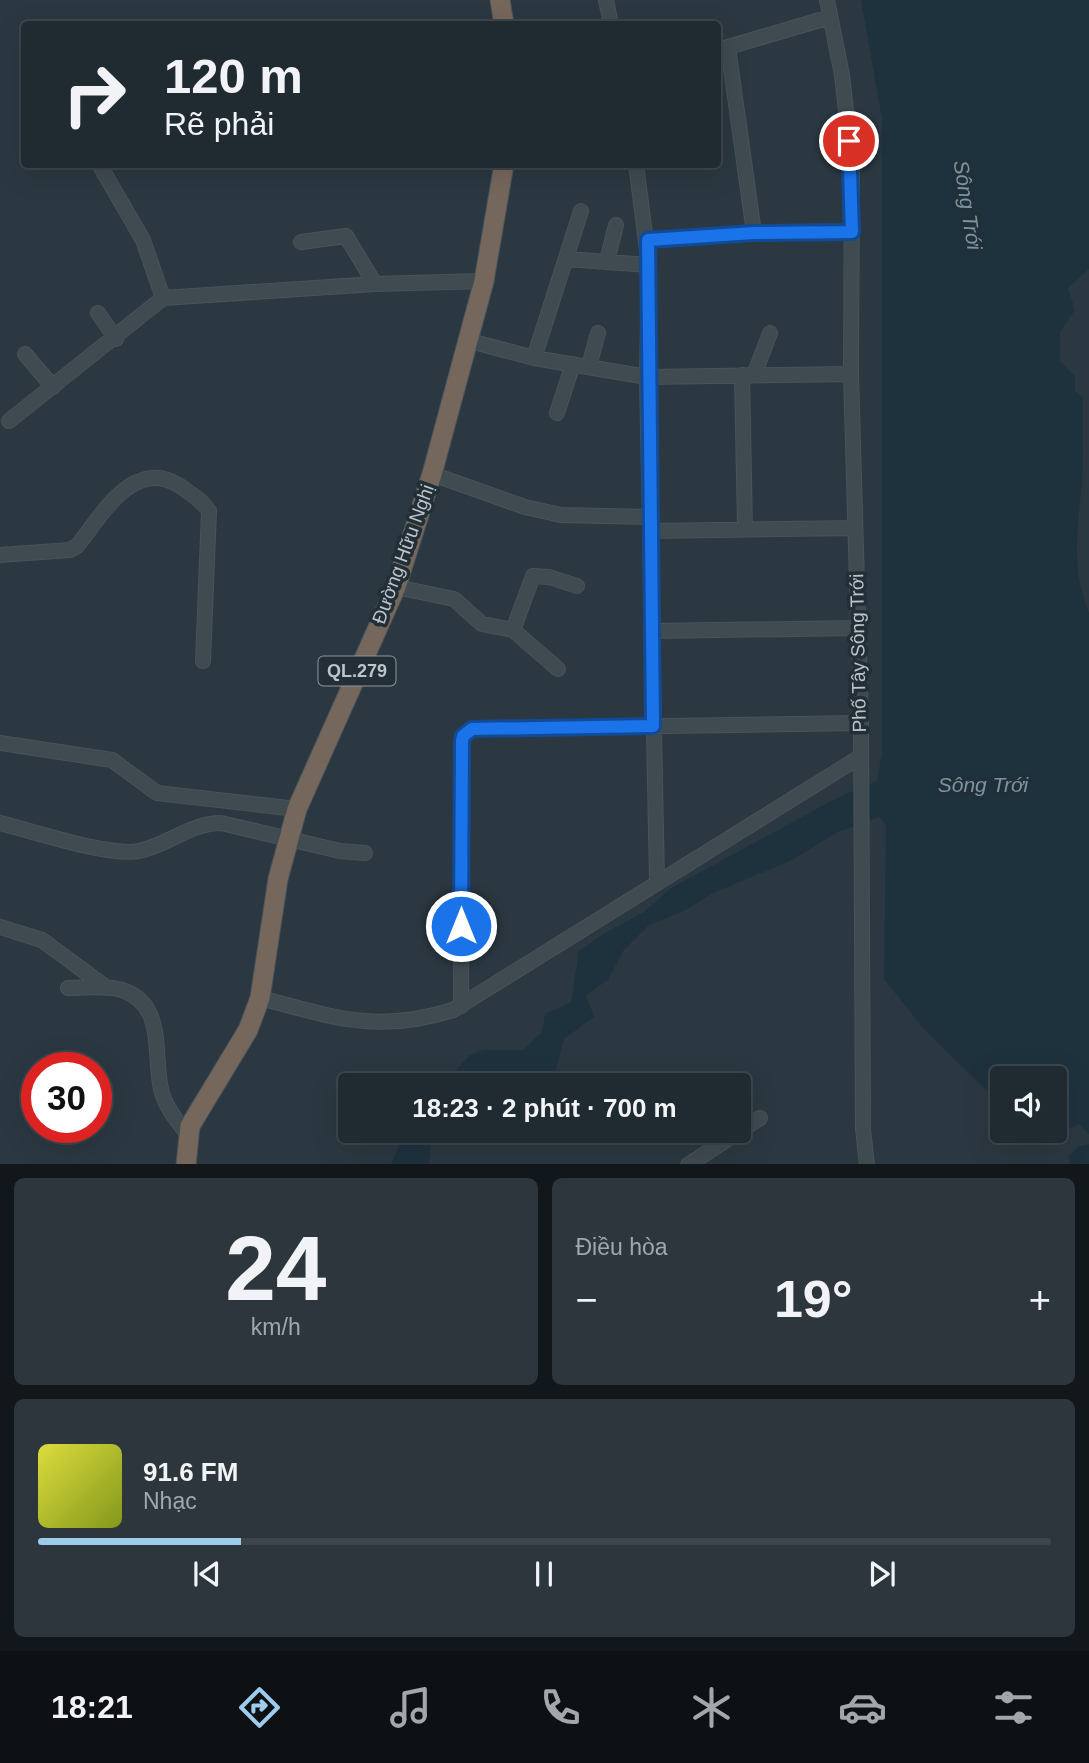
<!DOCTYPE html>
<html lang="vi">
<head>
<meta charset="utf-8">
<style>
  :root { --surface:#202a31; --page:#2d363d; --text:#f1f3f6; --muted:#a2a7ab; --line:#3d464d; --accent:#9ecced }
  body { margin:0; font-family:Arial,sans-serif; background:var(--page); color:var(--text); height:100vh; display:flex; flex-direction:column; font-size:26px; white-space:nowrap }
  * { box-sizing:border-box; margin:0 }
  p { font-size:23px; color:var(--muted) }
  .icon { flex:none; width:38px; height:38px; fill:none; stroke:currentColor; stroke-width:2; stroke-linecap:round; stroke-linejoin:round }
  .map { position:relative; height:1164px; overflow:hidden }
  .panel { display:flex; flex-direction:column; gap:14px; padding:14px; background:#12171b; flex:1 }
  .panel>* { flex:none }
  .hud { position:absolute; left:21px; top:21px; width:700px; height:147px; border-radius:7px; box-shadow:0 7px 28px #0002,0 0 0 2px var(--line); background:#202a31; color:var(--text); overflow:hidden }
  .controls { position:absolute; left:990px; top:1066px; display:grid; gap:14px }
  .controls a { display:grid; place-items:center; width:77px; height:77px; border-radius:7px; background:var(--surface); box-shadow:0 7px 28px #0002,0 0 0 2px var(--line); font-size:35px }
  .speed { position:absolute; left:21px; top:1052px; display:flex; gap:14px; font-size:35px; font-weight:700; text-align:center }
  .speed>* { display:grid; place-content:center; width:91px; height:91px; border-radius:50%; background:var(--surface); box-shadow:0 7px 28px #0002,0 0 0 2px var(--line); line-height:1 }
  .speed .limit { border:10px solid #d22; background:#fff; color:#111 }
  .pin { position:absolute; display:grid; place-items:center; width:60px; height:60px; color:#fff; margin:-30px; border:4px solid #fff; border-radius:50%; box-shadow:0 2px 7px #0007 }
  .me { position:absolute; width:77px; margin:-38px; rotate:0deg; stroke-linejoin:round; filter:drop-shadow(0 0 5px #0008) }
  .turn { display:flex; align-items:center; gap:24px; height:147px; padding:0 28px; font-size:32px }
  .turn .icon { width:91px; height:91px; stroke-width:2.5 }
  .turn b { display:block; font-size:49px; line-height:60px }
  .big { font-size:52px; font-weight:800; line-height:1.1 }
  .panel .widget { flex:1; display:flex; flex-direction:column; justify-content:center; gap:10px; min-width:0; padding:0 24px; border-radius:10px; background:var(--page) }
  .panel .dial { align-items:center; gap:0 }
  .dial b { font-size:91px; line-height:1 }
  .song { display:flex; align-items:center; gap:21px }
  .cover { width:84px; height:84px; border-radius:10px; background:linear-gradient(135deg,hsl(60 70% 55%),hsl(70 70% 35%)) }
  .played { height:7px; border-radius:4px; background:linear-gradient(90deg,var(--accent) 20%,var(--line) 20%) }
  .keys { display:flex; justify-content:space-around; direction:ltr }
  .heat { display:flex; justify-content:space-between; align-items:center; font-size:38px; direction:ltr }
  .panel .tiles { flex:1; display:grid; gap:14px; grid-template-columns:1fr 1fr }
  .widget:last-child { grid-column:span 2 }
  .trip { position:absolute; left:338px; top:1073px; width:413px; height:70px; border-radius:7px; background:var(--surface); box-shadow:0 7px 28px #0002,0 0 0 2px var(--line); font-weight:800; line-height:70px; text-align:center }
  .tabs { display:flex; height:112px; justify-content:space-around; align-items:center; background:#0d1114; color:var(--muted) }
  .tabs .icon { width:49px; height:49px }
  .tabs .on { color:var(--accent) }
  .tabs b { font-size:32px; color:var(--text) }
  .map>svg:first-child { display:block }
  .water { fill:#1e323e }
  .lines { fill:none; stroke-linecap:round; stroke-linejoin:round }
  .minor-casing { stroke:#48535a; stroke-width:16 }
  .highway-casing { stroke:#49545b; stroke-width:21 }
  .minor { stroke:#3f4a51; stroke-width:14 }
  .highway { stroke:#76675d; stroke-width:19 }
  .route-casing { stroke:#114b97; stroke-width:18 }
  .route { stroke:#1a73e8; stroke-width:12 }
  .labels { text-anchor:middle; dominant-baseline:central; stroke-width:7; stroke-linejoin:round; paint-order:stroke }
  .shield { fill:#232f36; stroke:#8e979e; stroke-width:2 }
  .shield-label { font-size:18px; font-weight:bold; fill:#bcc4cb }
  .street-label { font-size:19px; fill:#bcc4cb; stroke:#232f36 }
  .water-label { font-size:21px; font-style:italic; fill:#7995a5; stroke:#232f36 }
</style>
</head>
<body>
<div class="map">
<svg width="1089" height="1165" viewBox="0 0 1089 1165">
  <rect width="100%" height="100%" fill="#2b3841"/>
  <path class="water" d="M861,0h228v269l-21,19 7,22 -15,22v29l15,15v15l8,7c-1,27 1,55 -1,82 -4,49 -12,86 7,133v521l-10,-10 -30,15 -8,-8 14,-1v-52h-52v21l-20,-12 -60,-59 -39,-49 2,-154 -7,-8 -41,15 -48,29 -77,32 -27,17 -37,15 -26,26 -15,29 -22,15 8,22 -30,22 -11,41 -15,-7h-52l-10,12h-28c24,-42 30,-35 75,-35l19,-18 3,-18 26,-12 8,-51 26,-18 39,-21 27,-24 166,-90 40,-17 5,-29v-633z
    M413,1131h27l-9,11 -2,22h-38l10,-22z
    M1089,1144v20h-18l-3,-7 11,-11z"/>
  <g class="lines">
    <g class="minor-casing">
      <path id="minor" d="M606,0l5,24
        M827,0l15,75 10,88 -1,211 10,349 2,406 4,36
        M728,47l26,186
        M718,50l112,-33
        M99,164l44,76 20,58
        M636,164l13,101 -2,112 10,505
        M648,240l106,-7 98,-1
        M301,242l45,-6 29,48
        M566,259l83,6
        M607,261l9,-36
        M98,313l18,26
        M470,341l64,17 113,19 204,-3
        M25,354l28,33
        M534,358l47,-147
        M589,366l9,-33
        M742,375l3,155
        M754,375l16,-42
        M557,413l16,-49
        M9,421l154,-123 212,-14 109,-3
        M432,474l93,33 36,8 89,2
        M650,531l204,-3
        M0,555l70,-5 7,-4c25,-31 57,-90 103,-60 11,8 22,14 29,25l-6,150
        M396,587l58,12 28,25 31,6 45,39
        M513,630l20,-54 16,1 28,9
        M651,631l207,-3
        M0,743l112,17 45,33 140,16
        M0,823c33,8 109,34 139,28 29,-6 52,-28 82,-28l119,28 25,2
        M0,927l42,13 65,48
        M68,988c16,0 38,-3 54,2 44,14 31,65 39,99 4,18 16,32 27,46
        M260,998c73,19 117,36 193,12l407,-253
        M461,1006l1,-265 1,-5 9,-7 389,-6
        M688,1165l72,-47"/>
    </g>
    <g class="highway-casing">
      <path id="highway" d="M500,0l4,24
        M186,1165l4,-39 58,-96 12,-32 18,-119 19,-70 99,-222 36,-113 52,-193 20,-117"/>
    </g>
    <use href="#minor" class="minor"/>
    <use href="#highway" class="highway"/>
  </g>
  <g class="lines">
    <g class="route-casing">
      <path id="route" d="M461,926l1,-185 1,-5 9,-7 181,-3 -5,-486 106,-7 98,-1 -3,-91"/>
    </g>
    <use href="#route" class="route"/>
  </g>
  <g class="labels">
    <rect class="shield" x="318.5" y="656.5" width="77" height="29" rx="5"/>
    <g class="shield-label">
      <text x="357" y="671">QL.279</text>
    </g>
    <g class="street-label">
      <text transform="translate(403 554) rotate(-70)">Đường Hữu Nghị</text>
      <text transform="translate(858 653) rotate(-91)">Phố Tây Sông Trới</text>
    </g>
    <g class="water-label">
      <text transform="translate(968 205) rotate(81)">Sông Trới</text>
      <text x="983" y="784">Sông Trới</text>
    </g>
  </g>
</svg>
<div class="controls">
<a><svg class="icon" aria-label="sound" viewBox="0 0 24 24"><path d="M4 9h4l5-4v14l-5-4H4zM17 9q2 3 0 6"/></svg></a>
</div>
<div class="speed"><div class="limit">30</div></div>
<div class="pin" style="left:849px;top:141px;background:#d93025"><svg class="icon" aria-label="arrive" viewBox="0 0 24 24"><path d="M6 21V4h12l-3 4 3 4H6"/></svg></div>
<svg class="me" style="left:461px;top:926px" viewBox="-20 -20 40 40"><circle r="17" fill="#1a73e8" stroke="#fff" stroke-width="3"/><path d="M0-11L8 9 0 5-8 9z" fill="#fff"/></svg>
<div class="trip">18:23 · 2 phút · 700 m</div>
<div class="hud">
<div class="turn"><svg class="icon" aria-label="right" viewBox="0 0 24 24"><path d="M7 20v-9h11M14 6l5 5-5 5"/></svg><div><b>120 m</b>Rẽ phải</div></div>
</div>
</div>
<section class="panel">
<div class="tiles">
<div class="widget dial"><b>24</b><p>km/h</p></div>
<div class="widget"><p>Điều hòa</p>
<div class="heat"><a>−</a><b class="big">19°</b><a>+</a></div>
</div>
<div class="widget">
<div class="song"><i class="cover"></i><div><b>91.6 FM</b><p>Nhạc</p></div></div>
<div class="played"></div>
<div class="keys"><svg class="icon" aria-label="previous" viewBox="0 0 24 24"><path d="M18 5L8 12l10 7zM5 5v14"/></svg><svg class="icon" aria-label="pause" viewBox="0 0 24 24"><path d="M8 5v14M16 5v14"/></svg><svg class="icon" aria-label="next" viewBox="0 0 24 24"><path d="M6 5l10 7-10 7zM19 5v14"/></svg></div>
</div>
</div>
</section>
<nav class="tabs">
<b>18:21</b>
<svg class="icon on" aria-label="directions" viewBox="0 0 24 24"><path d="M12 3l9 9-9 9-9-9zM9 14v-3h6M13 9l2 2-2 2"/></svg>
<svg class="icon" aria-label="music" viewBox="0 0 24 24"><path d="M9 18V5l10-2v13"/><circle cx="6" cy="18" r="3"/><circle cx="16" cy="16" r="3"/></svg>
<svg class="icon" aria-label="phone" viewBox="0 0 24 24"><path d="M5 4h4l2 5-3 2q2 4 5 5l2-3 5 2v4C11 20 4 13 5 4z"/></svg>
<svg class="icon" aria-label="climate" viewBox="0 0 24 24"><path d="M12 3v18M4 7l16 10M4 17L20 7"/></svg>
<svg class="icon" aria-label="car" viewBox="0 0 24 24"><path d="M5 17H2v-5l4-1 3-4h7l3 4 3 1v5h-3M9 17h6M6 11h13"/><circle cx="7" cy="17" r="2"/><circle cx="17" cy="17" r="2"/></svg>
<svg class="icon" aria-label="filters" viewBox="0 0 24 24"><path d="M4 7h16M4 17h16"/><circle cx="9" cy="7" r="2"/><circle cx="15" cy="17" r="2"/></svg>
</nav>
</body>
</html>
